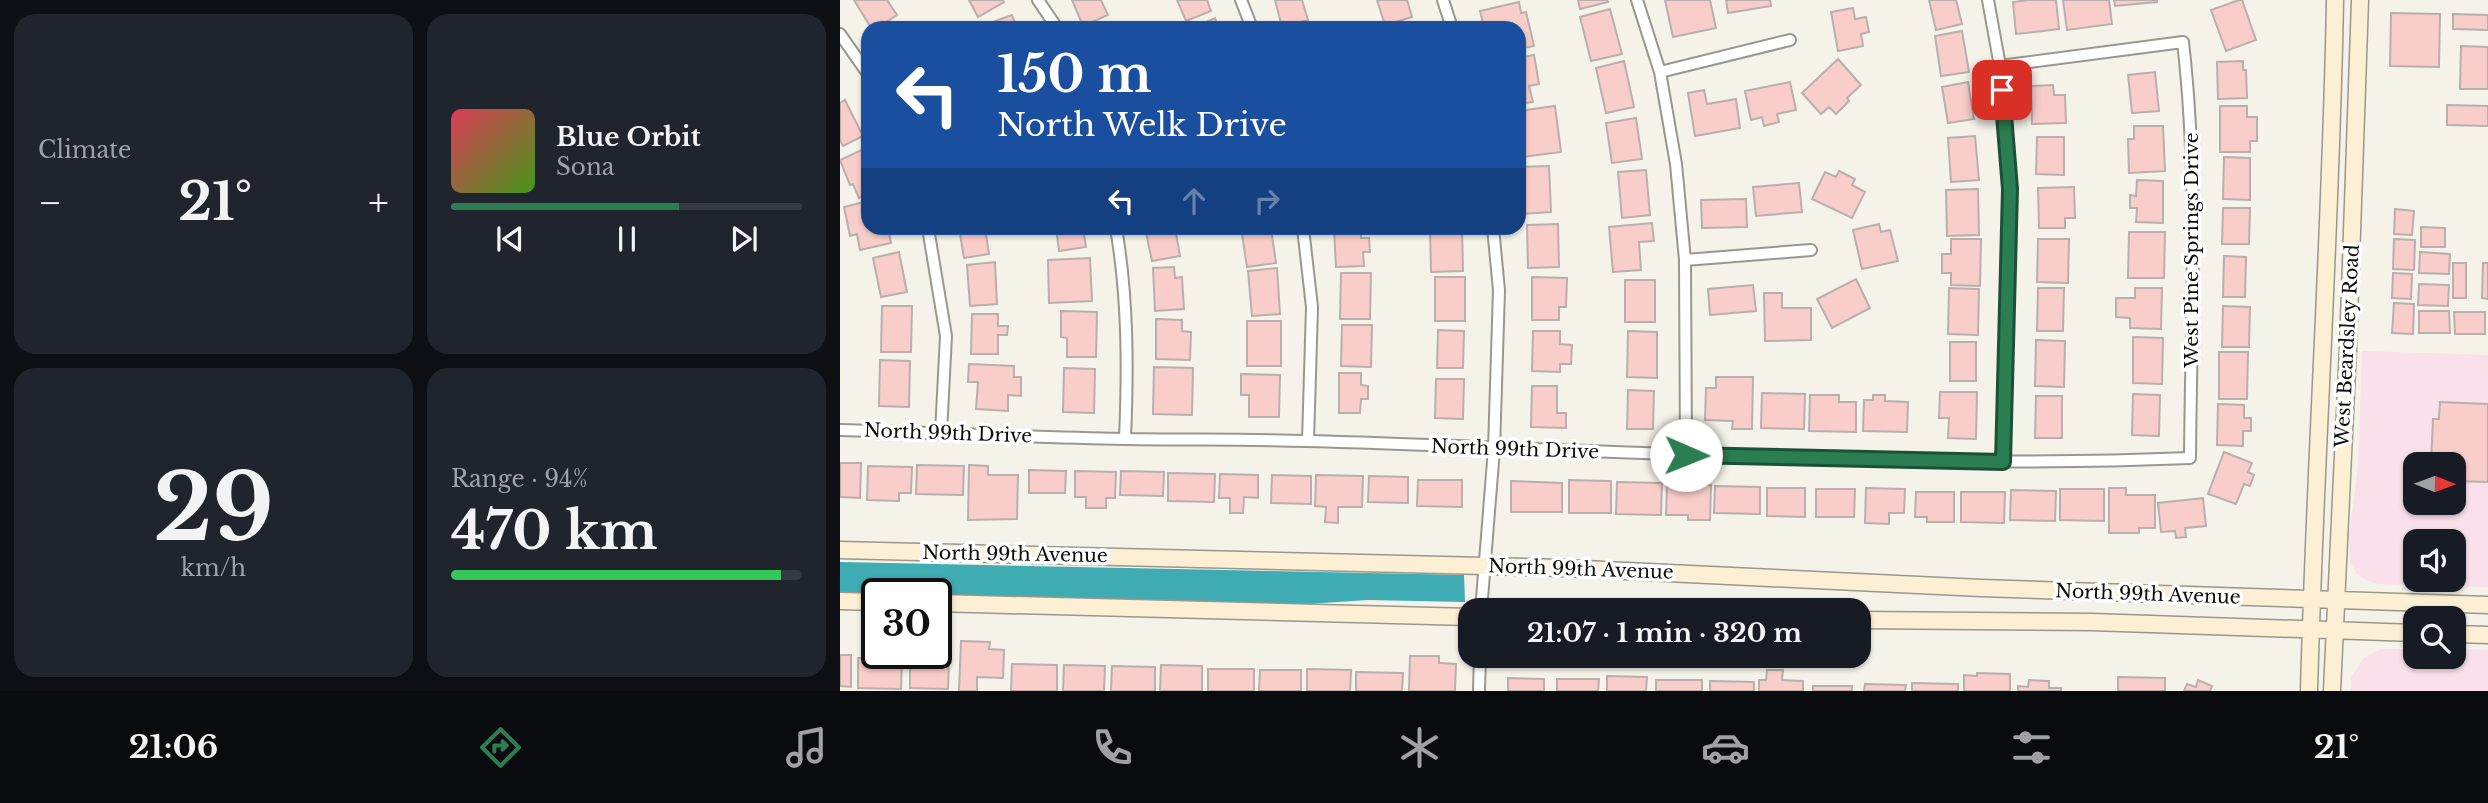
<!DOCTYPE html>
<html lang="en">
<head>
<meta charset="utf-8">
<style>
  :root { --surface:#171b24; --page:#20242c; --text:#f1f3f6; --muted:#9ea1a6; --line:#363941; --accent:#2a7e51 }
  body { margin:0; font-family:"Libre Baskerville",serif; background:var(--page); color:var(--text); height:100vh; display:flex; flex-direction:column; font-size:26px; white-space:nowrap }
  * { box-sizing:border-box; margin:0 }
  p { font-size:23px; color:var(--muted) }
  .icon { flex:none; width:38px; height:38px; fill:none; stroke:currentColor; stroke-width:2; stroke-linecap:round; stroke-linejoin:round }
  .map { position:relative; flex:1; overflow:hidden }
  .details { display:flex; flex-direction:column; gap:14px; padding:14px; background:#0d0f14; width:840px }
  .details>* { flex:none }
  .hud { position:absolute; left:21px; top:21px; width:665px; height:214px; border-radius:21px; box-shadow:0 2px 5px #0004; background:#1a4fa0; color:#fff; overflow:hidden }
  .needle { width:46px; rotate:91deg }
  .buttons { position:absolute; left:1563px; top:452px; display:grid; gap:14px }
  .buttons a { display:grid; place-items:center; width:63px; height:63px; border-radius:14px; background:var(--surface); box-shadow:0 2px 5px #0004; font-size:35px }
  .speed { position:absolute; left:21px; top:578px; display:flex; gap:14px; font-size:35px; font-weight:700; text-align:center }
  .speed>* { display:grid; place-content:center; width:91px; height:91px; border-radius:50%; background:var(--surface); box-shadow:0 2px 5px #0004; line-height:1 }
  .speed .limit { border:4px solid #111; border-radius:10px; background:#fff; color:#111 }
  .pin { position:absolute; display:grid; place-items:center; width:60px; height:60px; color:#fff; margin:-30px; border-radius:14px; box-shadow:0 4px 10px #0006 }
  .me { position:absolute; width:77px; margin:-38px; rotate:91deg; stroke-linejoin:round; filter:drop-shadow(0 0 5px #0008) }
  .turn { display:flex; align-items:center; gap:24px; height:147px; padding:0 21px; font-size:32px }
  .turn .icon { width:91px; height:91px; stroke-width:2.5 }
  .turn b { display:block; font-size:49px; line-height:60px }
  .lanes { display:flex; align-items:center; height:66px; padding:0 21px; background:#0003; justify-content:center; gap:35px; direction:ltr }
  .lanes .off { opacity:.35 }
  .big { font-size:52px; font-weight:800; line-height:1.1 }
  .details .tile { flex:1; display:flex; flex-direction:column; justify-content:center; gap:10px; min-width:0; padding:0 24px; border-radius:21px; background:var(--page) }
  .details .dial { align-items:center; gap:0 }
  .dial b { font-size:91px; line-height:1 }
  .song { display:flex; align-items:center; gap:21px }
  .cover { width:84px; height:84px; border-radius:10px; background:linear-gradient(135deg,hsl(350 70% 55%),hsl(100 70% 35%)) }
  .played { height:7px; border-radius:4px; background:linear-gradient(90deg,var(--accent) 65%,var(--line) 65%) }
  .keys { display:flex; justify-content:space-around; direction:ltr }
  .heat { display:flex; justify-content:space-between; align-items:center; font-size:38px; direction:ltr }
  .charge { height:10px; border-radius:5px; background:linear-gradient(90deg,#34c759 94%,var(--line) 0) }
  .details .tiles { flex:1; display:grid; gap:14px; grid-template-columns:repeat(2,1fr) }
  .trip { position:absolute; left:618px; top:598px; width:413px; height:70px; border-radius:21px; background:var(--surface); box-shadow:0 2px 5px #0004; font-weight:800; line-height:70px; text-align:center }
  .dock { display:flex; height:112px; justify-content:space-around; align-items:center; background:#090b0e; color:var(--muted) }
  .dock .icon { width:49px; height:49px }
  .dock .selected { color:var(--accent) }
  .dock b { font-size:32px; color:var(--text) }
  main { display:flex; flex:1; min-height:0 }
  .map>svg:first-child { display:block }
  .commercial { fill:#f9e0ea; fill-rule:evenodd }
  .water { fill:#3eacb2 }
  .building { fill:#f9ceca; stroke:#b9afad; stroke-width:2 }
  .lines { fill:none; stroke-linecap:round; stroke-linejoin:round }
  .minor-casing { stroke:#99978e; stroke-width:14 }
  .secondary-casing { stroke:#99978e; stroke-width:19 }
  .minor { stroke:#fff; stroke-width:10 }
  .secondary { stroke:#fdefd4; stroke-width:16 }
  .route-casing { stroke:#1b5235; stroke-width:18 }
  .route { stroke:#2a7e51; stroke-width:12 }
  .labels { text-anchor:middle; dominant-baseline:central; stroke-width:7; stroke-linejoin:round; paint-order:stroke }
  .street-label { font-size:19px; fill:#0d0c09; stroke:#fff }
</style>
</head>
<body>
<main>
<section class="details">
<div class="tiles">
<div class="tile"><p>Climate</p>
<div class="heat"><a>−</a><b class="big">21°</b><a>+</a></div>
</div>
<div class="tile">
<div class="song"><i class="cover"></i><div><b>Blue Orbit</b><p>Sona</p></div></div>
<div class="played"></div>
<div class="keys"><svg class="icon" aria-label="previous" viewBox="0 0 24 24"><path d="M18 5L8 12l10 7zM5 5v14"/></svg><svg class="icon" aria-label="pause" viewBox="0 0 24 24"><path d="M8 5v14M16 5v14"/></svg><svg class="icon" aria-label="next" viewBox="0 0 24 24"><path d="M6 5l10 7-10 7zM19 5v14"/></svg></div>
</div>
<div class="tile dial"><b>29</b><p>km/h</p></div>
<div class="tile"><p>Range · 94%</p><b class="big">470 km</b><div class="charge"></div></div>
</div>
</section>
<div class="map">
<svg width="1648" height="691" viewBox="0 0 1648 691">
  <rect width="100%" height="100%" fill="#f5f2e9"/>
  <path class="commercial" d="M1522,351l126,4v232l-110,-3 -12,-4 -9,-6 -7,-12 -1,-25 9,-72zM1575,464h39v38h-39zM1575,541h39v38h-39z
    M1541,649h34v7h39v-7l34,1v41h-137v-14l13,-19z"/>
  <path class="water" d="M0,562l624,13 1,27 -97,-2 -61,4 -371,-8v-3l-96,1z"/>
  <path class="building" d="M14,0h33l10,15 -20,13h-6z
    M129,0h33l2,2 -26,15z
    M232,0h29l7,15 -25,11z
    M337,0h30l4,11 -25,10z
    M435,0h27l6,20 -26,7z
    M537,0h30l5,17 -27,8z
    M738,0h29l1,2 -28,7z
    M825,0h45l6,28 -43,9z
    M886,0h44l1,6 -43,7z
    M1089,0h27l6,24 -26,6z
    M1189,0h27l3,29 -43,5 -3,-32z
    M1223,0h46l3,24 -45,6z
    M1274,0h43v2l-42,4z
    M1399,0h3l14,40 -30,11 -15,-41z
    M679,2l2,11 5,-1 8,34 -15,3v-21h-35l-4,-17z
    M1013,8l2,11 11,-2 3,15 -8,2 2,12 -25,5 -7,-39z
    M770,9l12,45 -31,7 -11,-44z
    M1551,13l49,1 -1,53 -49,-1z
    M1613,14l35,1v15l-35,-1z
    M172,15l5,13h-32l-1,-3z
    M375,18l4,10h-26z
    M1122,31l7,41 -28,4 -6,-40z
    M1621,46l27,1v42h-28z
    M694,55l5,29 -10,2 4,16 -14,2v-46z
    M998,59l23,26 -14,13 2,3 -13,13 -7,-7 -8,7 -19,-21z
    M784,61l10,46 -28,6 -10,-45z
    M1403,61v9h3l1,28 -29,1 -1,-37z
    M1315,72l4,39 -27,2 -4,-38z
    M950,82l6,28 -19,4 2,8 -15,4 -2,-9 -11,3 -6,-29z
    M1128,82l6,37 -26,4 -6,-36z
    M1213,85l1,10h11l1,28 -34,1 -1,-38z
    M864,90l3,14 29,-5 4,29 -45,8 -7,-43z
    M5,100l18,36 -20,10 -3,-6v-37z
    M1607,105l41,1v20l-41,-1z
    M715,106l6,46 -39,5 -3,-46z
    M1380,106h27v11h10v24h-7v11h-30z
    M796,118l6,41 -30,4 -6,-40z
    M1294,126h29l2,45 -36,2 -1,-34h6z
    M1135,136l4,44 -28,2 -3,-44z
    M1197,137h27v38l-28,-1z
    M26,148l2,45 -9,5 -6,-14 -3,1 -10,-25z
    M1384,157l26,1v42l-27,-1z
    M709,166l2,46 -29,2 -2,-47z
    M806,170l4,45 -28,3 -4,-46z
    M999,171l16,8 -3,6 13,7 -13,26 -40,-19 13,-27 11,5z
    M1297,180l26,1v42l-27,-1 1,-14h-7v-13l6,1z
    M959,183l3,29 -46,4 -3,-29z
    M1234,187l1,31h-10v10h-26l-1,-40z
    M1138,189l1,46 -32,1 -1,-46z
    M906,199l1,28 -45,1 -1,-28z
    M28,201v27h20l3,15 -31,7 -3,-16 -7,2 -6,-29z
    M1383,208h27l-1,36h-27z
    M1555,209l19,2 -2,24 -18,-1z
    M812,223l2,18 -15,1 2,28 -28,2 -4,-45z
    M718,224l1,43 -31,1 -1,-43z
    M1039,224l2,8 9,-2 8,31 -36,8 -9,-39z
    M1581,227l24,1v19h-24z
    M119,228h26l4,26 -25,4z
    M216,228h27l3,19 -27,4z
    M305,228h30l5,28 -28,5z
    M401,228h30l5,35 -29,4z
    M494,228h27v10h8l1,14h-7l1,14 -28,1z
    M590,228h32l1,43 -32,1z
    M1289,232h36l-1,46h-36z
    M1111,239h30l-1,47 -29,-1v-12h-9v-19h9z
    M1198,239h31l-1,44 -31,-1z
    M1554,239l21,1 -1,30 -21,-1z
    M59,252l8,40 -26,5 -8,-39z
    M1580,252l30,2 -1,20 -30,-1z
    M1384,256l22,1 -1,40h-22z
    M250,258l2,43 -43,2 -1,-43z
    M155,262l2,42 -27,2 -3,-41z
    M1613,263h13v35h-13z
    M1643,263h5v36l-6,-1z
    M334,267l1,11 7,-1 2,32 -29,2 -2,-43z
    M437,268l3,46 -28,2 -4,-45z
    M501,273h30l-1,46h-30z
    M1553,273l19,1 -1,25 -19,-1z
    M595,277h30v44h-30z
    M692,277l35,1 -1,29h-7v13h-27z
    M1016,279l14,29 -38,20 -15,-29z
    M785,280h30v42h-30z
    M1579,284l30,1 -1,21 -30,-1z
    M913,285l3,26 -46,4 -2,-26z
    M1109,288l30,1 -1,46 -30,-1z
    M1198,288h26l-1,43h-26z
    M1295,288h27l-1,41 -31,-1v-10l-14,-1v-19h19z
    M924,293h18v15h29v32l-46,1z
    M1554,303l20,1 -1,30 -21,-1z
    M42,306h30l-1,46h-30z
    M1383,306l27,1 -1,40h-27z
    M221,311l36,1 -1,45h-29v-19l-6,-1z
    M1579,311h30l1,22h-31z
    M1614,312h31v22h-30z
    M132,314h26v12h10l-1,9h-9v19h-27z
    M316,319l26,1v11l9,1 -1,28 -34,-1z
    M407,321h34v45h-34z
    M502,325h30l-1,42 -30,-1z
    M598,330l26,1 -1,37h-26z
    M693,331h27v13l12,1 -1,19h-11v8l-28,-1z
    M788,331l29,1v46l-30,-1z
    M1293,337l30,1 -1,46 -29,-1z
    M1196,340l29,1 -1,46 -29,-1z
    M1110,342h26v39h-26z
    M1379,352h29l-1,47h-28z
    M40,360l30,1 -1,46 -30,-1z
    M129,364l45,2v11h7v19l-13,-1v16l-32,-2 2,-27h-10z
    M314,367l39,1 -1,47 -39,-1z
    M224,368l31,1 -1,44 -31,-1z
    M499,373h22v12l7,1v13h-7l-1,14h-21z
    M401,374l39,1 -1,42h-30v-22h-8z
    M876,377h37l-1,52h-20l1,-8 -28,-1 1,-32h10z
    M596,379h28l-1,40 -28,-1z
    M692,386h25v27h9v15l-35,-1z
    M788,390l26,1 -1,38h-26z
    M1100,392h37l-1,47 -28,-1 1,-20h-10z
    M922,393l43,1 -1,35 -43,-1z
    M1293,394l27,1 -1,41 -27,-1z
    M970,395h29v7h17v30l-47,-1z
    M1033,395h12v6l23,1 -1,30 -44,-1 1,-31h9z
    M1196,396h26v42h-27z
    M1600,402l48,2v78l-34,-1v-17h-23l2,-45h6z
    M1378,404l26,1v13h7v13h-8v15l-26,-1z
    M1384,452l28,11 -4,9 6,3 -4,11 -6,-2 -8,20 -28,-10z
    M0,463h21l-1,35 -20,-1z
    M77,465l47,1 -1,29 -47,-1z
    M129,465l19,1v9h30l-1,44 -49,1z
    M28,466l44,1 -1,26h-12v8l-32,-1z
    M189,470l37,1 -1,22h-36z
    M235,471l41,1 -1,26h-9v10h-20v-11h-11z
    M281,471l43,1 -1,24 -43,-1z
    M328,473l47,1 -1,28 -46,-1z
    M380,474l38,1v23l-14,-1 -1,16h-13v-15h-11z
    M432,475l39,1v28l-40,-1z
    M476,475l47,1 -1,31h-24v16l-13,-1 1,-15 -11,-1z
    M529,476l39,1v26l-40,-1z
    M578,480h44v27l-45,-1z
    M729,480l42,1v32h-42z
    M671,481l51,2v29h-51z
    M777,482l45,1 -1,32 -45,-1z
    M827,484l44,1 -1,35h-22v-5h-22z
    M875,486l45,1v27l-46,-1z
    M927,488h38v29l-38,-1z
    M1026,488l39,1 -1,24h-15v11l-24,-1z
    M1269,488h17v7h29v33h-16v5h-30z
    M976,489h39l-1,28h-38z
    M1220,489h44v32l-44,-1z
    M1171,490l45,1 -1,30 -45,-1z
    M1076,492h38v30h-27v-5h-12z
    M1121,492h44l-1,31 -43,-1z
    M1363,498l3,28 -21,2 1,9 -10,1 -1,-7 -14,1 -3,-29z
    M121,641l29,1 -1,7 15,1 -1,28 -26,-1v14h-18z
    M0,655h11v32l-11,-1z
    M570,656h29v7l17,1 -1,27h-46z
    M18,658h44l-1,31 -43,-1z
    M70,661h39l-1,28 -38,-1z
    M172,664l45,1v26h-46z
    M224,665l41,1 -1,25h-41z
    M321,665l41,1v25h-42z
    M272,666l43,1v24h-44z
    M368,669h46v22h-46z
    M467,669l44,1 -1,21h-43z
    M420,670h41v21h-42z
    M927,670h16l-1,10 21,1v10h-44v-11h7z
    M516,672l47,1 -1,18h-46z
    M1137,673l33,1v17h-46v-16l13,1z
    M767,676l40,1 -1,14h-39z
    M1278,677l47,1v13h-47z
    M668,678l36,1v12h-36z
    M717,679h42l-1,12h-41z
    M816,680h46v11h-46z
    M1189,680l20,1v7h12v3h-43v-5l10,1z
    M1358,680l14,6 -2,5h-26l3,-7 9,3z
    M870,681l44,1v9h-44z
    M1072,683l46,1v7h-46z
    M1025,684l41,1 -1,6h-41z
    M973,686h39v5h-39z"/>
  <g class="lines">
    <g class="minor-casing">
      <path id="minor" d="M198,0l19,28
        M401,0l11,28
        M603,0l9,28
        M797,0l23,72 16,92 9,96 1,195
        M1148,0l12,66 10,123 -7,273
        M0,34l28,40
        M820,72l130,-32
        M88,228l18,108 -5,97
        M276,228c12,70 12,140 9,211
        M463,228l9,79 -4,134
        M845,260l126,-10
        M0,430c95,3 190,7 285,9 61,1 122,0 183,2 294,8 588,29 882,17 1,-138 9,-278 -7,-416l-183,24
        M641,611l13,-162 5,-159 -6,-62
        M639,691l1,-35"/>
    </g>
    <g class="secondary-casing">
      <path id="secondary" d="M0,550l723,18 418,20 507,17
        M0,601l37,1
        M96,603l534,14
        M1018,620l234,2 323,11
        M1614,634l34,1
        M1469,691c6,-230 22,-461 26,-691
        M1492,691l16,-343 12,-348"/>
    </g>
    <use href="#minor" class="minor"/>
    <use href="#secondary" class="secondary"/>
  </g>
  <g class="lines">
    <g class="route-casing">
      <path id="route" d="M846,455l317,7 7,-273 -8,-99"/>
    </g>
    <use href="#route" class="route"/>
  </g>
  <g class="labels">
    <g class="street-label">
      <text transform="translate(1351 250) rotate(-90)">West Pine Springs Drive</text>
      <text transform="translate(1507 346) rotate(-87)">West Beardsley Road</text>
      <text transform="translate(108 433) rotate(2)">North 99th Drive</text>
      <text transform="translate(675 449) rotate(2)">North 99th Drive</text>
      <text transform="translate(175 554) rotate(1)">North 99th Avenue</text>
      <text transform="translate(741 569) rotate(2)">North 99th Avenue</text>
      <text transform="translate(1308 594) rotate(2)">North 99th Avenue</text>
    </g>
  </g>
</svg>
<div class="buttons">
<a><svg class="needle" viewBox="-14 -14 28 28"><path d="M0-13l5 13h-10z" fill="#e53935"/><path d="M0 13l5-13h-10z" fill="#9ea1a6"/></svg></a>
<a><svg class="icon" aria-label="sound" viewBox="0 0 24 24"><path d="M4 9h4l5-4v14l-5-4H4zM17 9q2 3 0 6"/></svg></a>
<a><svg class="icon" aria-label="search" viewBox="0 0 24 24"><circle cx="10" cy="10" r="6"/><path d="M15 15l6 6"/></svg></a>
</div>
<div class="speed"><div class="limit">30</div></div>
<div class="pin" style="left:1162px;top:90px;background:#d93025"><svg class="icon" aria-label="arrive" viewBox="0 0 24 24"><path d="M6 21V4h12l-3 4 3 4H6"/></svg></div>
<svg class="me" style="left:846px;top:455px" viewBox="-20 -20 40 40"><circle r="19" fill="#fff"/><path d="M0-13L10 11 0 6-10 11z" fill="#2a7e51"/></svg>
<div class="trip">21:07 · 1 min · 320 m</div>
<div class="hud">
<div class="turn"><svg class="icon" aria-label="left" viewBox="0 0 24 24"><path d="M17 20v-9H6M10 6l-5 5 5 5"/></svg><div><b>150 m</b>North Welk Drive</div></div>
<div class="lanes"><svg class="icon" aria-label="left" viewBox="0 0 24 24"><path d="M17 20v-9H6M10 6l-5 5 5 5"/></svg><svg class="icon off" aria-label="ahead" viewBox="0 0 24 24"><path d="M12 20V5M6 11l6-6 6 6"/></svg><svg class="icon off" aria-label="right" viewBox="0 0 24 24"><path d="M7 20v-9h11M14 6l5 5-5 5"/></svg></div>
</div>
</div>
</main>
<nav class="dock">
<b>21:06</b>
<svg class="icon selected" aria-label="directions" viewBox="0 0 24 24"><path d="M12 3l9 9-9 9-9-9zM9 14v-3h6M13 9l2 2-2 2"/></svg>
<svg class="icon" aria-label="music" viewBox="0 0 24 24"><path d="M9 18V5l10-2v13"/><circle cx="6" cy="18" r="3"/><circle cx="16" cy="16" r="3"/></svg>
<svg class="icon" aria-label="phone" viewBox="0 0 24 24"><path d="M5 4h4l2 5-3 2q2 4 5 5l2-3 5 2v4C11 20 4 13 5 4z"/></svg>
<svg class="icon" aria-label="climate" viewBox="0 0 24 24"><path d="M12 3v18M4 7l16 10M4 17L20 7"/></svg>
<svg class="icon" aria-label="car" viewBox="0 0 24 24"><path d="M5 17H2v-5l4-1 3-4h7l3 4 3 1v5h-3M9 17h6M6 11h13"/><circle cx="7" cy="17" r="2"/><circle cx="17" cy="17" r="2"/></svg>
<svg class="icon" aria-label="filters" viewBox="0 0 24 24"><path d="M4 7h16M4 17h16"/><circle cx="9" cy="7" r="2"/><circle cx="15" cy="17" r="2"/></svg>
<b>21°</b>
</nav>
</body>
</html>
